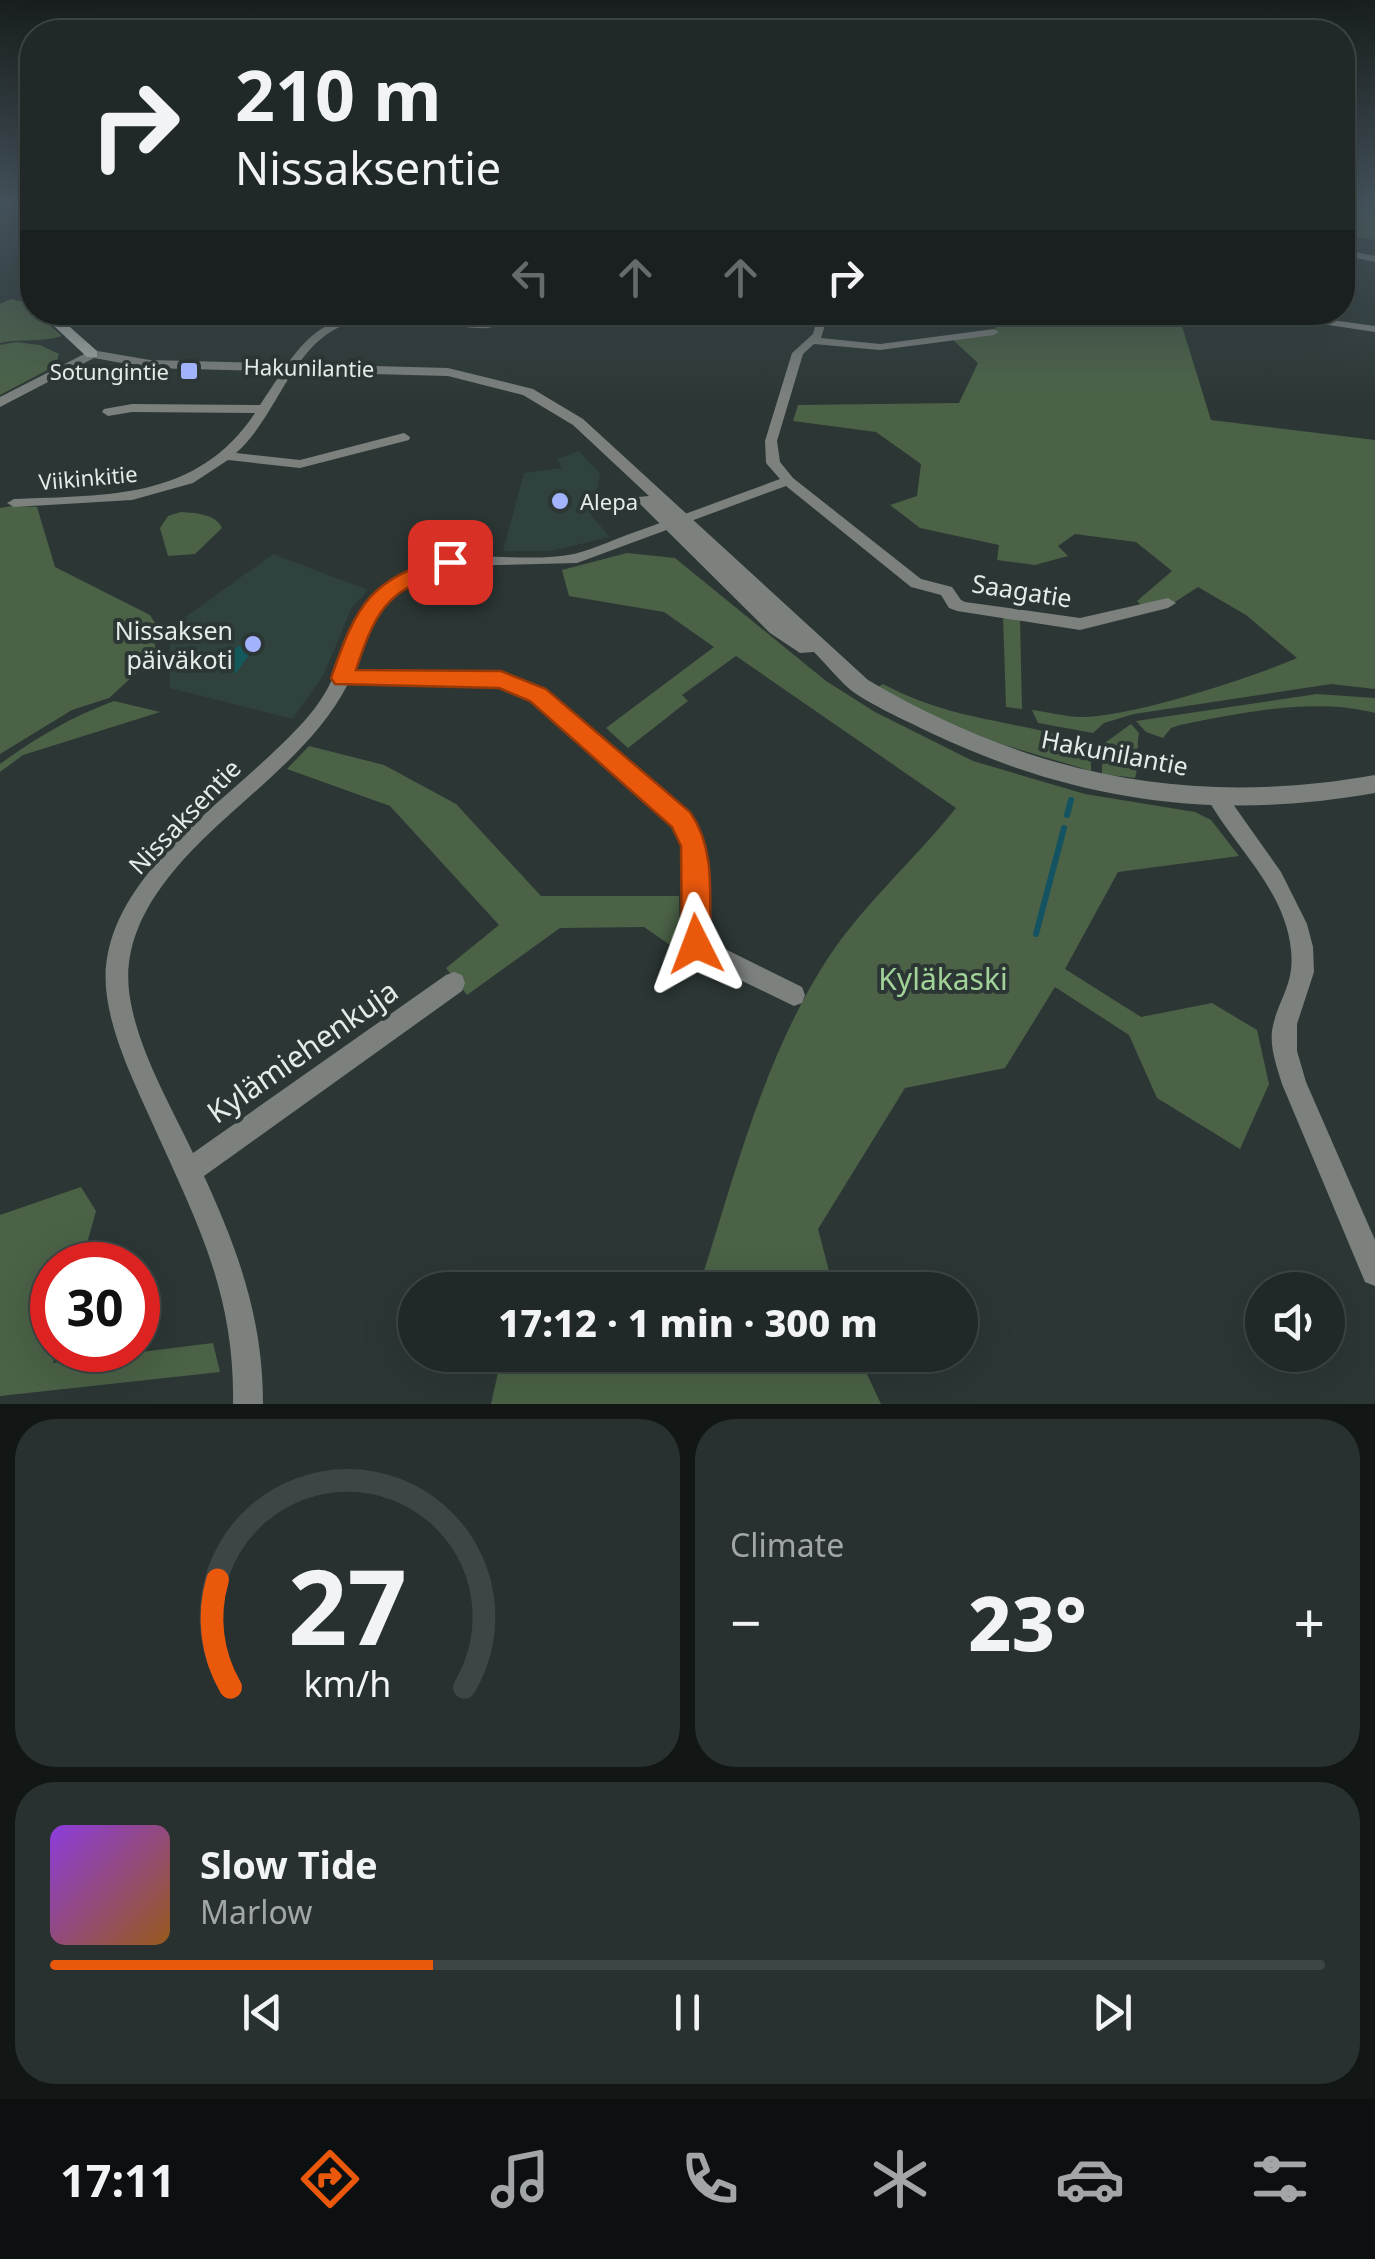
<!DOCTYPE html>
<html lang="en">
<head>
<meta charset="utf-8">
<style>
  :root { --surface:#212928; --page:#293130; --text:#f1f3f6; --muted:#a2a6a8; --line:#3e4545; --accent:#ea580c }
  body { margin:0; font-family:"Noto Sans",sans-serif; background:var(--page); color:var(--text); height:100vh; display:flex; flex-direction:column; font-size:38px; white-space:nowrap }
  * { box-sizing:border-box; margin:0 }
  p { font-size:32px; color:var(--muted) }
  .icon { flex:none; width:55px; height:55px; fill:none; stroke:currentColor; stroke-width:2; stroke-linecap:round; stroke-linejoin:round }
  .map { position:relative; height:1404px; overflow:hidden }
  .panel { display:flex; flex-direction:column; gap:15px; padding:15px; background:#121716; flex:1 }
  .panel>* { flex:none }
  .banner { position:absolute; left:20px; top:20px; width:1335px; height:305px; border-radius:40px; box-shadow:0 10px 40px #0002,0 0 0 2px var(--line); background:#212928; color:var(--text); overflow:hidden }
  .fabs { position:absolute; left:1245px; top:1272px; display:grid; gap:20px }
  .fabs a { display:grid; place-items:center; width:100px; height:100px; border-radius:50%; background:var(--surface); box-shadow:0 10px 40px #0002,0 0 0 2px var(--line); font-size:50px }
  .speed { position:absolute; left:30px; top:1242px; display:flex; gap:20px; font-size:50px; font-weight:700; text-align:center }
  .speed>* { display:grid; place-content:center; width:130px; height:130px; border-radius:50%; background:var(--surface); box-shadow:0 10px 40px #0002,0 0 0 2px var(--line); line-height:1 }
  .speed .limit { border:15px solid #d22; background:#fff; color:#111 }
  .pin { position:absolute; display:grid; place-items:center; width:85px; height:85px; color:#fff; margin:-42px; border-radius:20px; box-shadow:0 5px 15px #0006 }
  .me { position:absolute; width:110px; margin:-55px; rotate:357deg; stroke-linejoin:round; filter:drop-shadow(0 0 8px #0008) }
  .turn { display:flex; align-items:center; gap:35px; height:210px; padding:0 50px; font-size:45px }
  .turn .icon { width:130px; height:130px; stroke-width:2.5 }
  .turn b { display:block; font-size:70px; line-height:85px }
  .lanes { display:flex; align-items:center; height:95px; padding:0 50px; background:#0003; justify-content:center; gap:50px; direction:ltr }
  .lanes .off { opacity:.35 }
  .big { font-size:75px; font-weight:800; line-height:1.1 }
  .panel .card { flex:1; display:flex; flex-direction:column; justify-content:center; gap:15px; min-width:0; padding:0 35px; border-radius:40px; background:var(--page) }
  .panel .dial { align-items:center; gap:0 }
  .dial svg { height:260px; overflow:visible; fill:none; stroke:var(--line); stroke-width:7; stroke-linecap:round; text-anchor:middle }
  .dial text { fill:var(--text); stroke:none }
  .song { display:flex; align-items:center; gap:30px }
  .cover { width:120px; height:120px; border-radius:15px; background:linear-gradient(135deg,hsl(270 70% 55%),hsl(30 70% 35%)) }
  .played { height:10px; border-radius:5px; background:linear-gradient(90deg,var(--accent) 30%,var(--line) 30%) }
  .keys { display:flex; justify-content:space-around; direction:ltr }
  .heat { display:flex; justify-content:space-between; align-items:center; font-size:55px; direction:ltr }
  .panel .tiles { flex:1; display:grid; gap:15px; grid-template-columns:1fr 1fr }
  .card:last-child { grid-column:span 2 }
  .trip { position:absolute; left:398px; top:1272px; width:580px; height:100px; border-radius:50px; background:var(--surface); box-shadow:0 10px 40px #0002,0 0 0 2px var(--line); font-weight:800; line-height:100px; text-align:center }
  .menu { display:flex; height:160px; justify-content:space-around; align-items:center; background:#0d1010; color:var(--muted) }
  .menu .icon { width:70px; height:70px }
  .menu .current { color:var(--accent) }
  .menu b { font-size:45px; color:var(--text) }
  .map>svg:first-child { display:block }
  .built { fill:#2f423e }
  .green { fill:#4b6247 }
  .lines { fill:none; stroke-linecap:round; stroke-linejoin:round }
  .stream { stroke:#145362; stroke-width:6 }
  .building { fill:#13595b }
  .minor { fill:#7c817e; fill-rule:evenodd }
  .tertiary { fill:#7c817e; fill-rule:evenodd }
  .secondary { fill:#a4aca7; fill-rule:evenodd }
  .route { fill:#ea580c; stroke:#983908; stroke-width:2.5 }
  .poi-dot { fill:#a3b2fd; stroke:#2c3735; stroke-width:4 }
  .labels { text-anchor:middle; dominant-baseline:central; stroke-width:8; stroke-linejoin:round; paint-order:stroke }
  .far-street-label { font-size:22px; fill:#e4ebe9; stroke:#2c3735 }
  .far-poi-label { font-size:22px; fill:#e4ebe9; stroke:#2c3735; text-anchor:end }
  .street-label { font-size:25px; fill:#e4ebe9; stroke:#2c3735 }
  .poi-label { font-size:25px; fill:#e4ebe9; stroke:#2c3735; text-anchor:end }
  .near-park-label { font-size:30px; fill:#a1d298; stroke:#2c3735 }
  .near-street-label { font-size:30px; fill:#e4ebe9; stroke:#2c3735 }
</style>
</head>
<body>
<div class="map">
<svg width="1375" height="1404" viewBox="0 0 1375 1404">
  <rect width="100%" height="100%" fill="#2c3735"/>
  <path class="built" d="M579,451l21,23 -8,42 18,21 -60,14h-47l21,-78 38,-5 -5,-9z
    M273,554l95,36 -17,19 -27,65 -31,45 -123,-31v-60z"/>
  <path class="green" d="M1343,203l32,7v30l-32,-5z
    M11,299l13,3 38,34c-21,7 -40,2 -62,7v-39z
    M1004,313h174l33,107 164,20v249l-44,-5 -197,30 -30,9 -11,10 -55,-10 -6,-13c15,2 31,6 46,7 48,2 173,-39 219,-59l-51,-43 -48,-28 -26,17 -25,7 -10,-10 35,-30 -36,-29 -61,-8 -17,12 10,10 -33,9 -38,-5 2,-15 -79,-17 -30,-23 27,-9 4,-32 -45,-32 -83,-11 5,-16 161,-2 19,-40 -25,-23 39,-6z
    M16,342l24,3 19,9 -4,12 -55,29v-50z
    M12,506l25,1 18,60 95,48 5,8v33l-46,42 -37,12 -72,44v-246z
    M181,512c15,1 35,2 41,16l-27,26 -27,2 -8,-28 8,-12z
    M627,553l48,5 151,123 49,31 98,49 112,33 110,18 16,8 28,36 -121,16 -53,97 76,48 71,-14 45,27 12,54 -29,65 -83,-51 -28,-63 -74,-48 -50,81 -100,20 -87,141 16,61h-136c36,-112 65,-232 130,-332 36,-54 88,-100 128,-150l-220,-152 -54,39 6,6 -60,47 -22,-20 108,-81 -50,-35 -95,-16 -7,-26z
    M1003,616l17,3 2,90 -16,-2z
    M883,684c71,38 131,35 203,59l5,6v22l-126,-38 -87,-46z
    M1317,694l58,4v15c-61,-16 -134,0 -195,12l-9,3 -8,10 -17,-6 -10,-11z
    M114,701l46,11 -137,43 -23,17v-8c37,-27 71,-47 114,-63z
    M1131,724l8,9c-3,17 1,27 -4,45l-33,-4v-29z
    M309,746l75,19 72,39 85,92h138l1,56 -36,-25 -84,1 -93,67 -21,-27 53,-43 -109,-119 -103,-37z
    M81,1187l15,24 -15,54h-29v85h4l-3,13 160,-20 7,29 -220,24v-181z
    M567,1355h291l23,49h-390l8,-36z"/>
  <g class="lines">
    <path class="stream" d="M1067,815l4,-15
      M1036,934l28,-106"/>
  </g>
  <path class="building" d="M238,646l16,2 -18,25 -22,-3z"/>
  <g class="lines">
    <path class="minor" d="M1342,249l33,7v6l-33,-7z
      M392,312l94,10 12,-4 4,-6h11c-6,9 -13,14 -25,16 -10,1 -21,-1 -31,-2 -32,-4 -66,-11 -99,-5 -65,13 -77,93 -122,132l64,7 104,-27 6,4 -1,3 -109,28 -72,-8 -35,23 -61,17 -118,7 -7,-4 7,-4c95,-4 183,1 241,-86l-123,-1 -24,4 -6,-4 2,-3 28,-5 128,1c41,-60 51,-91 132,-93z
      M819,312h10l-8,26 59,6 114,-15 5,3 -5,3 -114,15 -66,-6 -11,10 -26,87 3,21 13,16 128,101 31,8 9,13 4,2 115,16 88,-20 8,5 -8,5 -88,22 -123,-19 -8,-3 -8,-13 -30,-8 -125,-101 -209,77 -119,3 -37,10 -23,13 -25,27 -19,56h126l44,9 41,25 123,108 17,32 2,94 95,47 3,8 -3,8 -8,3 -97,-47 -12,-15v-98l-11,-20c-35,-32 -125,-126 -165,-136 -48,-13 -111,-6 -161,-6 -24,46 -62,80 -100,114 -54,48 -128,112 -119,193 7,56 40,111 64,162l253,-178 8,-3 8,3 3,8 -3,8 -258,185c35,76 59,144 59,228h-30c2,-113 -38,-186 -83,-286 -17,-38 -37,-79 -43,-121 -18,-123 144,-206 208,-289 39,-50 27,-108 95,-139 53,-24 109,-4 164,-15 21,-5 43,-16 64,-23 47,-17 94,-34 142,-52l-14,-16 -1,-22 27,-88 21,-19z
      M1241,312h33l101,14v6z
      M1216,788l7,2 58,82 26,52 6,23 1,25 -17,52v27l9,31 69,158v46l-10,-4 -83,-198c-5,-17 -12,-35 -10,-53 5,-31 23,-45 19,-81 -6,-61 -57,-103 -85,-154l3,-6z"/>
    <path class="tertiary" d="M92,350l58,10 298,8 85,21 50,30 285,261c162,95 321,128 507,95v18c-158,28 -298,9 -444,-60 -22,-11 -70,-32 -86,-48 -10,-10 -20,-22 -31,-33l-14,1 -30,-20 -134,-133 2,-3 11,-1 -76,-71 -50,-30 -75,-19 -298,-8 -56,-10 -94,49v-10z"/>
    <path class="secondary" d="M32,273v31l-6,-4 -6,-15z
      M39,312h14l44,39v6h-10z"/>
  </g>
  <linearGradient id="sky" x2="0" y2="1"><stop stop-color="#181e1d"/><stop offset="0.51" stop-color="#45535c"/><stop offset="1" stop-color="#45535c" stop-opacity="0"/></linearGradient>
  <rect width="1375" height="399" fill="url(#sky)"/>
  <path class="route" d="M450,556l10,6 -3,5c-67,23 -79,35 -101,103l145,1 45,18 144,123c27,38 19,88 20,132l-4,9 -10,4 -10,-4 -4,-9 -1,-98 -9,-19 -142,-126 -31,-13 -164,-4 -4,-6c26,-75 39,-100 119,-122z"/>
  <g class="poi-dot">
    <rect x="179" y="361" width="20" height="20" rx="5"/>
    <circle cx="560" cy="501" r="10"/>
    <circle cx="253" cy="644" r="10"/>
  </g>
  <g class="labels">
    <g class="far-street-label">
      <text transform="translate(309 367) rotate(1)">Hakunilantie</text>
      <text transform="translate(88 477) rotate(-5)">Viikinkitie</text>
    </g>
    <g class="far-poi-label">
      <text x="169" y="371">Sotungintie</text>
      <text x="580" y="501" text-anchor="start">Alepa</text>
    </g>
    <g class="street-label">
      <text transform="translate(1022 590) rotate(9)">Saagatie</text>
      <text transform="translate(1115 752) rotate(11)">Hakunilantie</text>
      <text transform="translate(184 816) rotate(-46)">Nissaksentie</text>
    </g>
    <g class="poi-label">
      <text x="233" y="630">Nissaksen<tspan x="233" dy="29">päiväkoti</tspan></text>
    </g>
    <g class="near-park-label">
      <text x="943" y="978">Kyläkaski</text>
    </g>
    <g class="near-street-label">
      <text transform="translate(302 1051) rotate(-35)">Kylämiehenkuja</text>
    </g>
  </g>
</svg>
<div class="fabs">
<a><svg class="icon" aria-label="sound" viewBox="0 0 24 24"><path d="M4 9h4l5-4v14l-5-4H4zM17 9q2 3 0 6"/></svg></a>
</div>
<div class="speed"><div class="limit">30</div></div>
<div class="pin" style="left:450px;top:562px;background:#d93025"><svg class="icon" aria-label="arrive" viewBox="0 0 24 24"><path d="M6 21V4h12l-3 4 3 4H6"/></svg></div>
<svg class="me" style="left:696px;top:944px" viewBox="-20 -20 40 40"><path d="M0-17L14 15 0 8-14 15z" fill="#ea580c" stroke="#fff" stroke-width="4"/></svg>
<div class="trip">17:12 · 1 min · 300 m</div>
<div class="banner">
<div class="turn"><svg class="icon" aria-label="right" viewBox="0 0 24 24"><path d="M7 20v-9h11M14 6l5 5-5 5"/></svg><div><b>210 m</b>Nissaksentie</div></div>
<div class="lanes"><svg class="icon off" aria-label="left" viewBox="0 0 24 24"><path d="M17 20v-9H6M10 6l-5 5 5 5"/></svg><svg class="icon off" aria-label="ahead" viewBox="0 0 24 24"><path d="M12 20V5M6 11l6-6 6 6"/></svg><svg class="icon off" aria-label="ahead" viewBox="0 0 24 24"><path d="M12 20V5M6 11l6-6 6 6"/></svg><svg class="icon" aria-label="right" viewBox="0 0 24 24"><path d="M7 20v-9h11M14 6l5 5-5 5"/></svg></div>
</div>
</div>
<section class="panel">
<div class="tiles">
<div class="card dial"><svg viewBox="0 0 100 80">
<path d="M14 69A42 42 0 1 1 86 69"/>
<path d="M14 69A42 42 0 0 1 10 36" stroke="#ea580c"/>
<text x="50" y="56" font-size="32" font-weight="700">27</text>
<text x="50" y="72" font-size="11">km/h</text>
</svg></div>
<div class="card"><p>Climate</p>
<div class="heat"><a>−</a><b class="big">23°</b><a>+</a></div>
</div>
<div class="card">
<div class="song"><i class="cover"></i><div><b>Slow Tide</b><p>Marlow</p></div></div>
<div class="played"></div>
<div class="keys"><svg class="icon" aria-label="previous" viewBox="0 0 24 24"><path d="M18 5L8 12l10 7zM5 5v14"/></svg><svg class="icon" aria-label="pause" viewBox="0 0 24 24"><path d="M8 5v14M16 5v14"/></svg><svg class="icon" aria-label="next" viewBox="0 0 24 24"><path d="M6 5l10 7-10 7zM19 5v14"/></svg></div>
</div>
</div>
</section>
<nav class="menu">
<b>17:11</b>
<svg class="icon current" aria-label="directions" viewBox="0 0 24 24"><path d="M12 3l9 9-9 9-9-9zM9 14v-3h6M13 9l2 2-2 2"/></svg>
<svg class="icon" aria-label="music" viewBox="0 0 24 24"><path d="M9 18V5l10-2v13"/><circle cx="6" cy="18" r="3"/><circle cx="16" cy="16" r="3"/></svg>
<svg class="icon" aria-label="phone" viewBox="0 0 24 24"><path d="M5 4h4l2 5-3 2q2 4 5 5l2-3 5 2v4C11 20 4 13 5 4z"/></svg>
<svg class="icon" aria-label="climate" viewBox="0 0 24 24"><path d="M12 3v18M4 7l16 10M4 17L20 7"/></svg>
<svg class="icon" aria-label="car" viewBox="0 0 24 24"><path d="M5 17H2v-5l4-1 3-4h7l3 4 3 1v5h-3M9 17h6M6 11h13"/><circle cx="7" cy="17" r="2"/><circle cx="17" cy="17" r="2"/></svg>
<svg class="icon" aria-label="filters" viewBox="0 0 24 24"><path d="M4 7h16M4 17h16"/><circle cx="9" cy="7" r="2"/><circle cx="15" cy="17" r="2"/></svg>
</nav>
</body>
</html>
